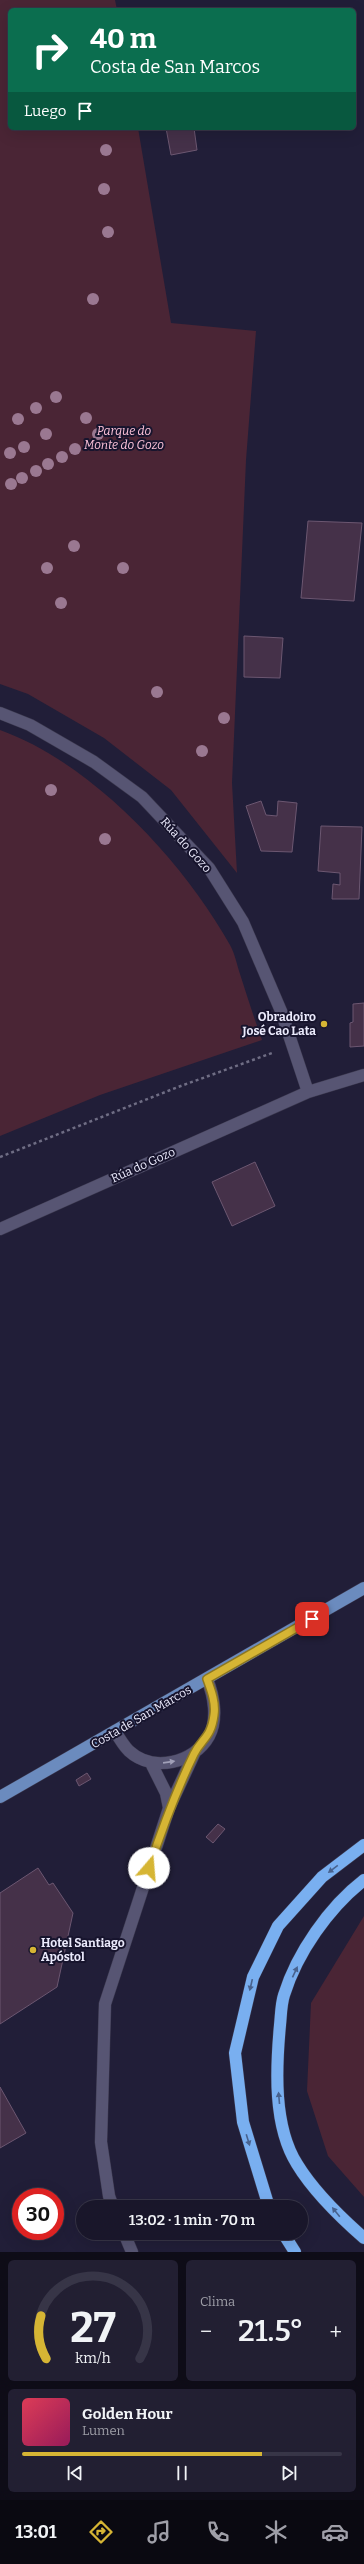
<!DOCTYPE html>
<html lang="es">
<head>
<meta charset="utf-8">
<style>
  :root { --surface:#19162a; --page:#221f32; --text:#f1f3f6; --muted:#9f9fa8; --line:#373547; --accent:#d6b534 }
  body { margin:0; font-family:Bitter,serif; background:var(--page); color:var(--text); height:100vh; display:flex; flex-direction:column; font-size:15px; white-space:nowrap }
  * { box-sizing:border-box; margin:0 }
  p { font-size:13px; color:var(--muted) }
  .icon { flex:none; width:22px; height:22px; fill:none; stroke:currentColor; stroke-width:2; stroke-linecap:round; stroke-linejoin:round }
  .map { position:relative; height:2252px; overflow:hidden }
  .panel { display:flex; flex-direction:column; gap:8px; padding:8px; background:#0e0c17; flex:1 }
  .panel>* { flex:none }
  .guide { position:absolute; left:8px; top:8px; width:348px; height:122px; border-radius:6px; box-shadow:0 4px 16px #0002,0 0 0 1px var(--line); background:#0b6e4f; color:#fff; overflow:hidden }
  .speed { position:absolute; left:12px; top:2188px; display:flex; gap:8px; font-size:20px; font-weight:700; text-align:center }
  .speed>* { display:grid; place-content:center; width:52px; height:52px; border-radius:50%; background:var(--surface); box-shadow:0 4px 16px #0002,0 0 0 1px var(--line); line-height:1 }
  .speed .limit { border:6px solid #d22; background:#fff; color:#111 }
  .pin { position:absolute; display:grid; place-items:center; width:34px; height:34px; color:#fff; margin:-17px; border-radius:8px; box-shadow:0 2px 6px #0006 }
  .me { position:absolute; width:44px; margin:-22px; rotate:18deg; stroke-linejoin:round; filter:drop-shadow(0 0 3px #0008) }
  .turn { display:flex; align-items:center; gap:14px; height:84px; padding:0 16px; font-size:18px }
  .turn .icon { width:52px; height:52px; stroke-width:2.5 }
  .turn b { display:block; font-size:28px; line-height:34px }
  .then { display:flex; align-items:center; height:38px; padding:0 16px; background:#0003; gap:8px; font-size:15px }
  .big { font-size:30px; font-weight:600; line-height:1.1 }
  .panel .tile { flex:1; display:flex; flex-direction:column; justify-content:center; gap:6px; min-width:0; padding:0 14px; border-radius:6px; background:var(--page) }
  .panel .dial { align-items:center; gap:0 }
  .dial svg { height:104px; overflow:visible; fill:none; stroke:var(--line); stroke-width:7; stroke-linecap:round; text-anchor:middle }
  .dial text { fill:var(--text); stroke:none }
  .song { display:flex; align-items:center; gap:12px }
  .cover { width:48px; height:48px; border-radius:6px; background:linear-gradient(135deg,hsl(350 70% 55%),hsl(330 70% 35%)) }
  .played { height:4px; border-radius:2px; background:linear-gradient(90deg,var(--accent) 75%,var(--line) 75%) }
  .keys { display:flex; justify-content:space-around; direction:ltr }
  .heat { display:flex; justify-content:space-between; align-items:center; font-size:22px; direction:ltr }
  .panel .tiles { flex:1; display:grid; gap:8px; grid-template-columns:1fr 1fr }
  .tile:last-child { grid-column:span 2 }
  .trip { position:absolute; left:76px; top:2200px; width:232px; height:40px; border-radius:20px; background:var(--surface); box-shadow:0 4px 16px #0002,0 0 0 1px var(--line); font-weight:600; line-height:40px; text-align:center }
  .tabs { display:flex; height:64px; justify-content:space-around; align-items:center; background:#0a0911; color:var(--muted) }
  .tabs .icon { width:28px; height:28px }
  .tabs .active { color:var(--accent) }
  .tabs b { font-size:18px; color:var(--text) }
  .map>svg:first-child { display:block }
  .green { fill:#4a2535 }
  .building { fill:#453149; stroke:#6c5771 }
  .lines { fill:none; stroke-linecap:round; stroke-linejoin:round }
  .minor-casing { stroke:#3c394f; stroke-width:13 }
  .major-casing { stroke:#3c394f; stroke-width:13 }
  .highway-casing { stroke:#3c394f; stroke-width:13 }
  .path { stroke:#6f6d84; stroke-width:2.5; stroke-dasharray:3 3; stroke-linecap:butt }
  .minor { stroke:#575573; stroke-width:12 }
  .major { stroke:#6b8bbe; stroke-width:12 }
  .highway { stroke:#79aff0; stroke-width:12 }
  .tree { fill:#9a7891 }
  .oneway { fill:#a1a0b8 }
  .oneway2 { fill:#48628e }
  .route-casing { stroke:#8b7622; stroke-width:10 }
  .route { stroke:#d6b534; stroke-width:7 }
  .poi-dot { fill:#d6b534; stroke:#17142d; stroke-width:1.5 }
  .labels { text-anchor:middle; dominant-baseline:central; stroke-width:4; stroke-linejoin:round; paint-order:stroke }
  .park-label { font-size:12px; font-style:italic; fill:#fdc2d9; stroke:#17142d }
  .street-label { font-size:12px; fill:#ebeafc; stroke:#17142d }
  .poi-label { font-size:12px; font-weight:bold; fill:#ebeafc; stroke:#17142d; text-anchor:end }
</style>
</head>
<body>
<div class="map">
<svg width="364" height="2252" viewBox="0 0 364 2252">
  <rect width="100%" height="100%" fill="#211e38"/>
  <path class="green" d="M0,0h115l2,10h-107v118h128l33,195 85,8 -10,129 -14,323 5,90 -66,-83 -67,-52 -76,-44 -28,-10z
    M0,730c92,33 183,131 230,215 5,9 7,20 10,29 7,22 14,44 22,66l-162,55 -100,41z
    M364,1916v281l-36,-41 -21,-65 4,-88z"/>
  <path class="building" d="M166,128h28l3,22 -26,5z
    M308,521l54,2 -8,78 -53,-3z
    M244,636l39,2 -3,40 -36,-1z
    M261,801l5,14 11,1 1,-15 19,2 -5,49 -31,-1 -15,-45z
    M321,826l41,1 -3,72h-27l1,-15 7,1v-12l-22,-2z
    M364,1003v43l-14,1v-24l3,-1v-18z
    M255,1162l20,44 -43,20 -20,-44z
    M87,1773l4,6 -12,7 -3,-6z
    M218,1824l7,5 -12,14 -7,-6z
    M38,1868l11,17 4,-2 20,30 -16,74 -57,37v-131z
    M0,2087l26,46 -26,15z"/>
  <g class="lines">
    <g class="minor-casing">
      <path id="minor" d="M0,713l30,12 64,37 48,35 67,71 34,54 38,89 27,81
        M0,1229l308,-137 56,-17
        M115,1731c4,7 9,15 14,20 24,22 65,12 80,-15 9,-17 5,-40 -2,-57
        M151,1763l15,30 3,15
        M113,2207l-4,-11 -8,-54 4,-138 64,-196 26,-56
        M124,2233l8,19"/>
    </g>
    <g class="major-casing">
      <path id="major" d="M0,1797l364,-209"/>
    </g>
    <g class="highway-casing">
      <path id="highway" d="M364,1880c-35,27 -67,73 -80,115 -3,9 -3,21 -4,30 -4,43 -7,101 17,139 17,28 43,53 67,74
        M269,2207l-26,-85 -8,-69 18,-76 25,-51 44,-49 42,-32
        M283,2233l12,19"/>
    </g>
    <path class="path" d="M0,1157l178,-70 94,-34"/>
    <use href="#minor" class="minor"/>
    <use href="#major" class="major"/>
    <use href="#highway" class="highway"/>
  </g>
  <g class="tree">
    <circle cx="106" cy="150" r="6"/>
    <circle cx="104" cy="189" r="6"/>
    <circle cx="108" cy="232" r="6"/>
    <circle cx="93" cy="299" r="6"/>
    <circle cx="56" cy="397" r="6"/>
    <circle cx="36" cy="408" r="6"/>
    <circle cx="86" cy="418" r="6"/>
    <circle cx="18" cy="419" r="6"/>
    <circle cx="46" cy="434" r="6"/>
    <circle cx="98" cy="434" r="6"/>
    <circle cx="24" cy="447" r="6"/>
    <circle cx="75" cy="449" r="6"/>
    <circle cx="10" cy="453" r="6"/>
    <circle cx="62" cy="457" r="6"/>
    <circle cx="48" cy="464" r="6"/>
    <circle cx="36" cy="471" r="6"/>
    <circle cx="22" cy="478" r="6"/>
    <circle cx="11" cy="484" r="6"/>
    <circle cx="74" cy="546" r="6"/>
    <circle cx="47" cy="568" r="6"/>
    <circle cx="123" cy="568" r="6"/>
    <circle cx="61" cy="603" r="6"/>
    <circle cx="157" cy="692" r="6"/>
    <circle cx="224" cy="718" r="6"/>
    <circle cx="202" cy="751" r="6"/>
    <circle cx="51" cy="790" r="6"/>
    <circle cx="105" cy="839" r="6"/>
  </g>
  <defs><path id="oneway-solid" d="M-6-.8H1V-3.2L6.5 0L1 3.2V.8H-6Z"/></defs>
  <use class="oneway" href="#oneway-solid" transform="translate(169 1762) rotate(-8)"/>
  <g class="oneway2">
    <use href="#oneway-solid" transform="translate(333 1869) rotate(143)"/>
    <use href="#oneway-solid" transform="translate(295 1972) rotate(-65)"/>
    <use href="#oneway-solid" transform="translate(251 1985) rotate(103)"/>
    <use href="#oneway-solid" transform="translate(279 2098) rotate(-95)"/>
    <use href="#oneway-solid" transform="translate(248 2140) rotate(73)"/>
    <use href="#oneway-solid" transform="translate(336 2212) rotate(-129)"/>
  </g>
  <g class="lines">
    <g class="route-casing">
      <path id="route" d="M149,1868c13,-39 27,-77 45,-114 8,-16 17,-16 20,-39 2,-12 -3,-25 -7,-36l105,-60"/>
    </g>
    <use href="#route" class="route"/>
  </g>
  <g class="poi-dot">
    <circle cx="324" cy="1024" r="4"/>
    <circle cx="33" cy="1950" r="4"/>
  </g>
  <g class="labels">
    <g class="park-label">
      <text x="124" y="431">Parque do<tspan x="124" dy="14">Monte do Gozo</tspan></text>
    </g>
    <g class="street-label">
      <text transform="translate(186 845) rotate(48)">Rúa do Gozo</text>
      <text transform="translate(143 1165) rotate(-24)">Rúa do Gozo</text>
      <text transform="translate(141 1717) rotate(-30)">Costa de San Marcos</text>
    </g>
    <g class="poi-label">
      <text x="316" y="1017">Obradoiro<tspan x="316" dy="14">José Cao Lata</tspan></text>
      <text x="41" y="1943" text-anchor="start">Hotel Santiago<tspan x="41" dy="14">Apóstol</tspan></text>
    </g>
  </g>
</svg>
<div class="speed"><div class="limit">30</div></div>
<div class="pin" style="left:312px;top:1619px;background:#d93025"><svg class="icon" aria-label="arrive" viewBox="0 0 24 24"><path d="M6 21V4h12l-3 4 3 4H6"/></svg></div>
<svg class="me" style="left:149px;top:1868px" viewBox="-20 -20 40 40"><circle r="19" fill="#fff"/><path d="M0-13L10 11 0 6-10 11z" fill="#d6b534"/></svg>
<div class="trip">13:02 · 1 min · 70 m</div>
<div class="guide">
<div class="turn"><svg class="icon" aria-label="right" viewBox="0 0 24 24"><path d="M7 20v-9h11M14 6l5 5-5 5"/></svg><div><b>40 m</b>Costa de San Marcos</div></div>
<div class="then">Luego<svg class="icon" aria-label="arrive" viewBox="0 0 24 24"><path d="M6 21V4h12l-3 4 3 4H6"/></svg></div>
</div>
</div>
<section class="panel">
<div class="tiles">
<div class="tile dial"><svg viewBox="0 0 100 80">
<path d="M14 69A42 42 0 1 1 86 69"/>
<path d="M14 69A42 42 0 0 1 10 36" stroke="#d6b534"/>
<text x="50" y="56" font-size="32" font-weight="700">27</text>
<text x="50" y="72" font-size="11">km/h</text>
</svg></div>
<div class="tile"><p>Clima</p>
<div class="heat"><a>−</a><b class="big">21.5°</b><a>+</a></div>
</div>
<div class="tile">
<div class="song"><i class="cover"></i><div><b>Golden Hour</b><p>Lumen</p></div></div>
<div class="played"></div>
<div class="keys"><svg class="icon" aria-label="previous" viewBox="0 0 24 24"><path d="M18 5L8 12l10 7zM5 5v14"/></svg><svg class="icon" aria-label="pause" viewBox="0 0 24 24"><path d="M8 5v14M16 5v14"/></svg><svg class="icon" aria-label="next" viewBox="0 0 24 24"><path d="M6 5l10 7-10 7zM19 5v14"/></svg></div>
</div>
</div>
</section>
<nav class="tabs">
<b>13:01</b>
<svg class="icon active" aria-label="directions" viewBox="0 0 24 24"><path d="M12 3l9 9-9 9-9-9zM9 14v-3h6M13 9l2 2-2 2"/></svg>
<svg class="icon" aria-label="music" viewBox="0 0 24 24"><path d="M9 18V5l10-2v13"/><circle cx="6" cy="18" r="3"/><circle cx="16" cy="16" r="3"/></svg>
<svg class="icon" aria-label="phone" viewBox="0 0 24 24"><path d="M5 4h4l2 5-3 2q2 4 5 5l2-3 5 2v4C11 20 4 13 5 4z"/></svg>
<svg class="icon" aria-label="climate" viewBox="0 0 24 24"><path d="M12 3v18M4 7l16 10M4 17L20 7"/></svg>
<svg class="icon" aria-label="car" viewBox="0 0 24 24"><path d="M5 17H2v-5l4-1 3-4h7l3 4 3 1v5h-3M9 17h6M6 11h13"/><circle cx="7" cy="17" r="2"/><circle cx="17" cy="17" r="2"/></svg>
</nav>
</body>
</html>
